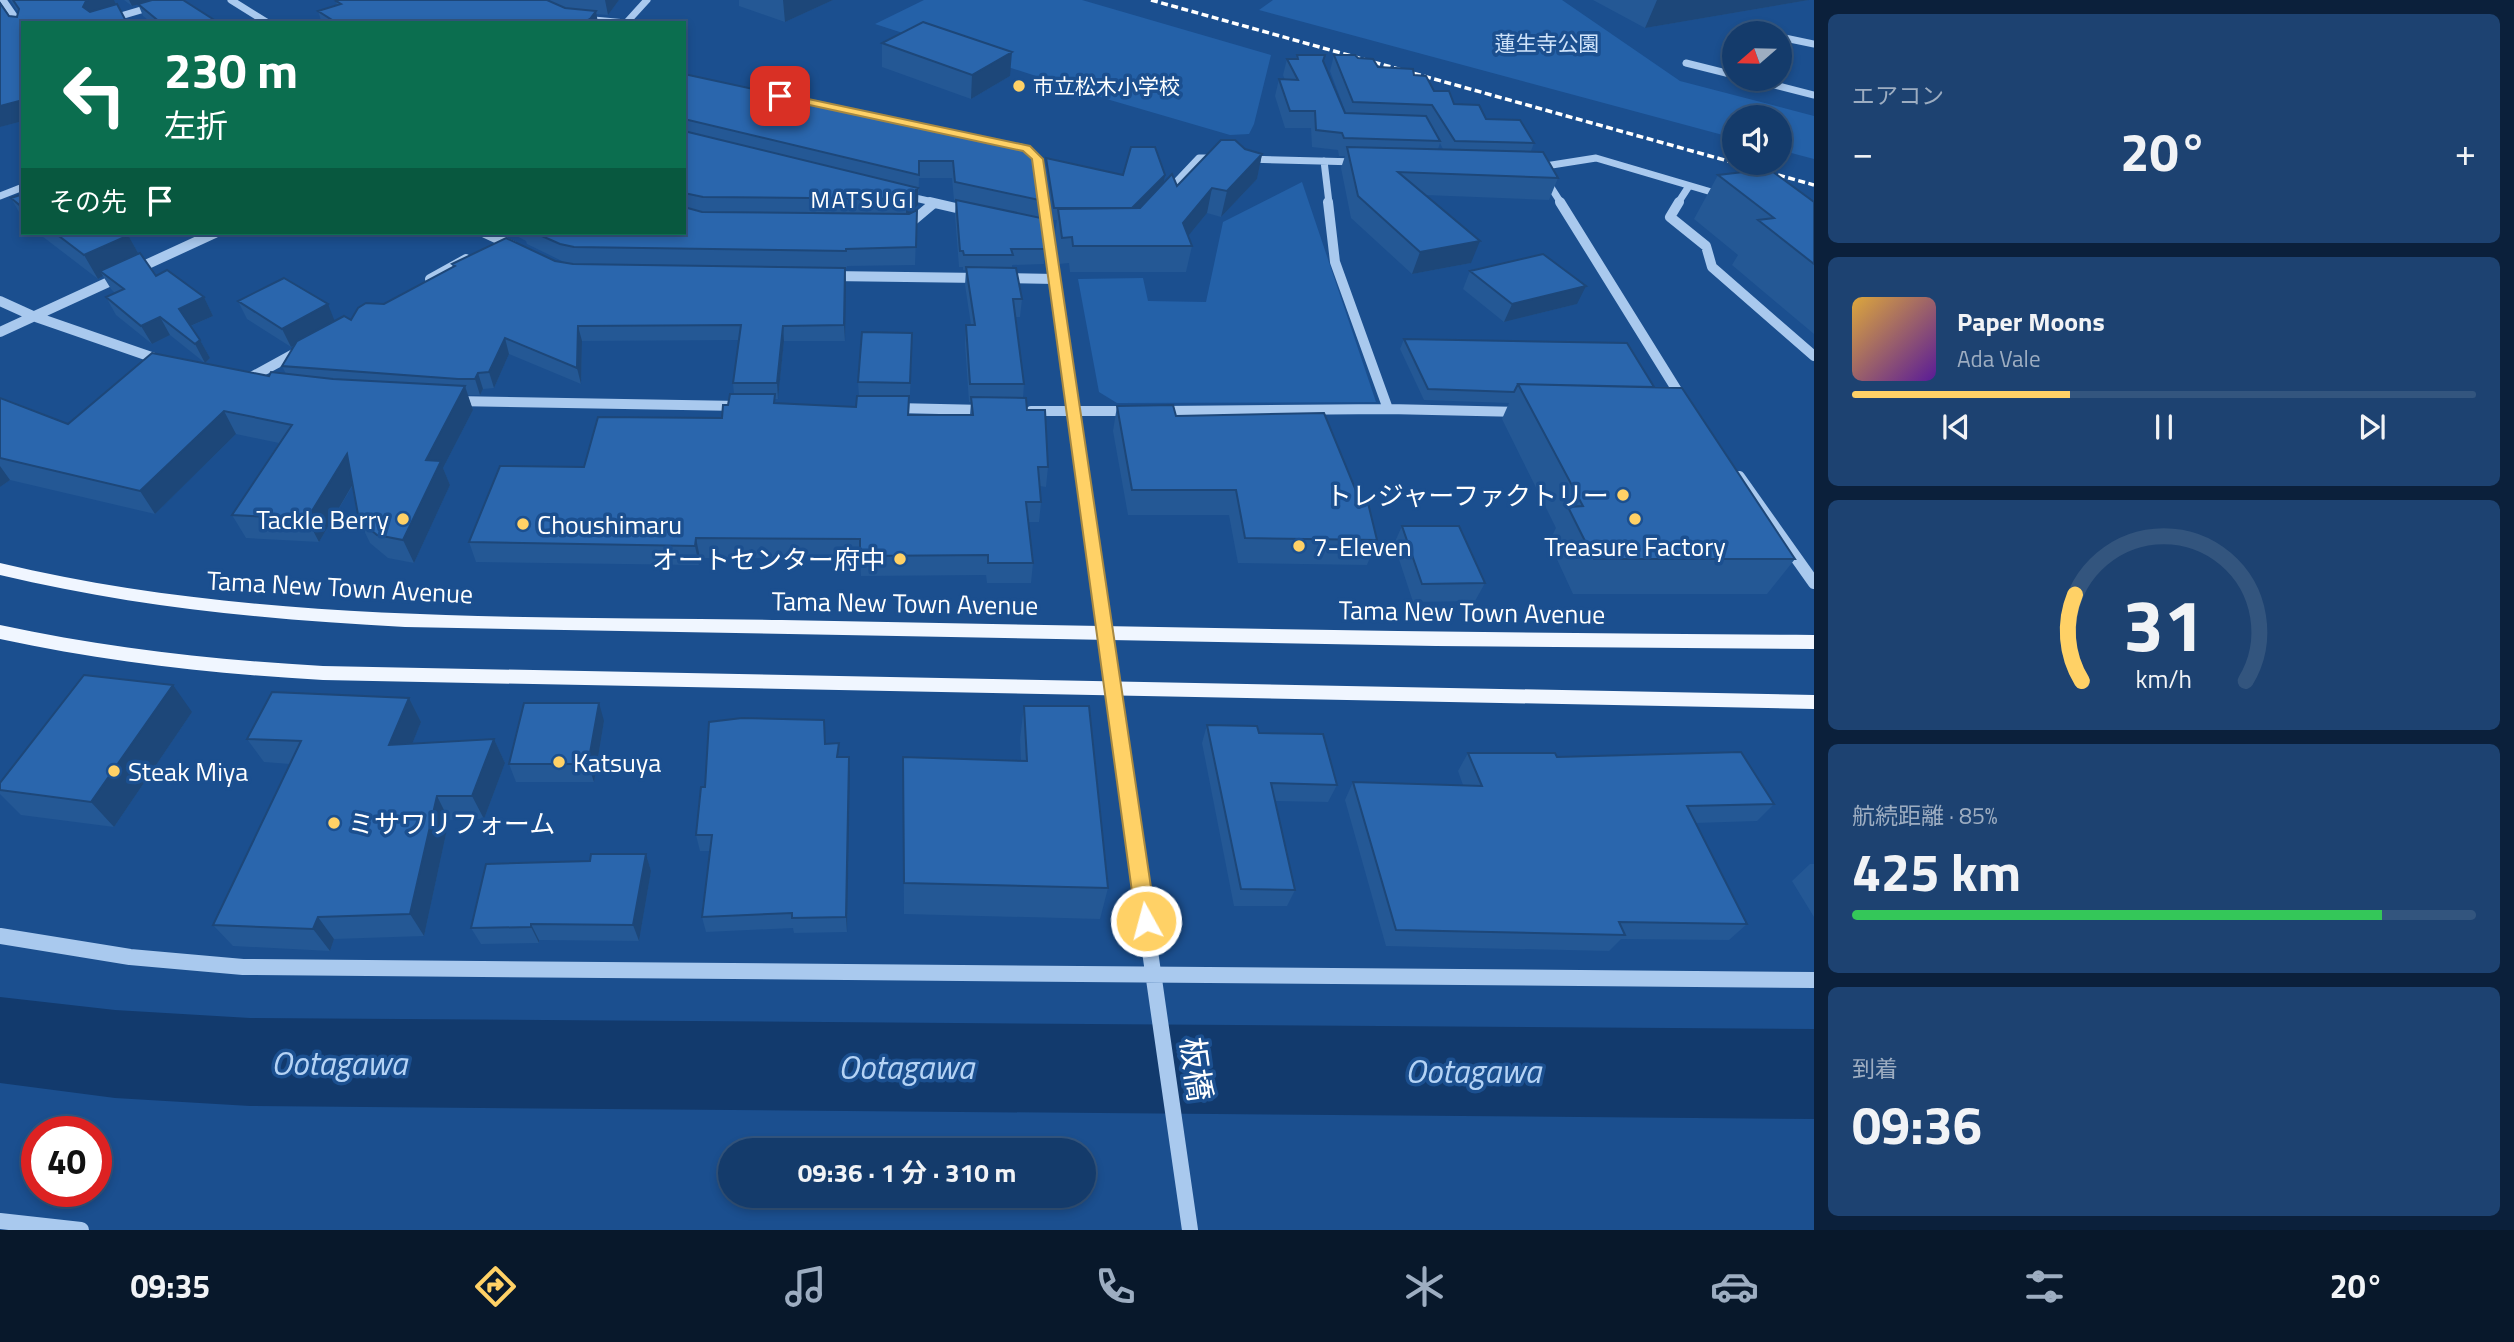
<!DOCTYPE html>
<html lang="ja">
<head>
<meta charset="utf-8">
<style>
  :root { --surface:#143b6b; --page:#1d4271; --text:#f1f3f6; --muted:#9dadc1; --line:#33557e; --accent:#ffd166 }
  body { margin:0; font-family:"Titillium Web","Noto Sans JP",sans-serif; background:var(--page); color:var(--text); height:100vh; display:flex; flex-direction:column; font-size:26px; white-space:nowrap }
  * { box-sizing:border-box; margin:0 }
  p { font-size:23px; color:var(--muted) }
  .icon { flex:none; width:38px; height:38px; fill:none; stroke:currentColor; stroke-width:2; stroke-linecap:round; stroke-linejoin:round }
  .map { position:relative; flex:1; overflow:hidden }
  .drawer { display:flex; flex-direction:column; gap:14px; padding:14px; background:#0b203b; width:700px }
  .drawer>* { flex:none }
  .top-card { position:absolute; left:21px; top:21px; width:665px; height:214px; border-radius:0px; box-shadow:0 4px 10px #0003,0 0 0 2px var(--line); background:#0b6e4f; color:#fff; overflow:hidden }
  .needle { width:46px; rotate:250deg }
  .tools { position:absolute; left:1722px; top:21px; display:grid; gap:14px }
  .tools a { display:grid; place-items:center; width:70px; height:70px; border-radius:50%; background:var(--surface); box-shadow:0 4px 10px #0003,0 0 0 2px var(--line); font-size:35px }
  .speed { position:absolute; left:21px; top:1116px; display:flex; gap:14px; font-size:35px; font-weight:700; text-align:center }
  .speed>* { display:grid; place-content:center; width:91px; height:91px; border-radius:50%; background:var(--surface); box-shadow:0 4px 10px #0003,0 0 0 2px var(--line); line-height:1 }
  .speed .limit { border:10px solid #d22; background:#fff; color:#111 }
  .pin { position:absolute; display:grid; place-items:center; width:60px; height:60px; color:#fff; margin:-30px; border-radius:14px; box-shadow:0 4px 10px #0006 }
  .me { position:absolute; width:77px; margin:-38px; rotate:353deg; stroke-linejoin:round; filter:drop-shadow(0 0 5px #0008) }
  .turn { display:flex; align-items:center; gap:24px; height:147px; padding:0 28px; font-size:32px }
  .turn .icon { width:91px; height:91px; stroke-width:2.5 }
  .turn b { display:block; font-size:49px; line-height:60px }
  .then { display:flex; align-items:center; height:66px; padding:0 28px; background:#0003; gap:14px; font-size:26px }
  .big { font-size:52px; font-weight:700; line-height:1.1 }
  .drawer .widget { flex:1; display:flex; flex-direction:column; justify-content:center; gap:10px; min-width:0; padding:0 24px; border-radius:10px; background:var(--page) }
  .drawer .dial { align-items:center; gap:0 }
  .dial svg { height:182px; overflow:visible; fill:none; stroke:var(--line); stroke-width:7; stroke-linecap:round; text-anchor:middle }
  .dial text { fill:var(--text); stroke:none }
  .song { display:flex; align-items:center; gap:21px }
  .cover { width:84px; height:84px; border-radius:10px; background:linear-gradient(135deg,hsl(40 70% 55%),hsl(270 70% 35%)) }
  .played { height:7px; border-radius:4px; background:linear-gradient(90deg,var(--accent) 35%,var(--line) 35%) }
  .keys { display:flex; justify-content:space-around; direction:ltr }
  .heat { display:flex; justify-content:space-between; align-items:center; font-size:38px; direction:ltr }
  .charge { height:10px; border-radius:5px; background:linear-gradient(90deg,#34c759 85%,var(--line) 0) }
  .trip { position:absolute; left:718px; top:1138px; width:378px; height:70px; border-radius:35px; background:var(--surface); box-shadow:0 4px 10px #0003,0 0 0 2px var(--line); font-weight:700; line-height:70px; text-align:center }
  .menu { display:flex; height:112px; justify-content:space-around; align-items:center; background:#08182b; color:var(--muted) }
  .menu .icon { width:49px; height:49px }
  .menu .on { color:var(--accent) }
  .menu b { font-size:32px; color:var(--text) }
  main { display:flex; flex:1; min-height:0 }
  .map>svg:first-child { display:block }
  .green { fill:#2461a8 }
  .lines { fill:none; stroke-linecap:round; stroke-linejoin:round }
  .river { fill:#123a6d; fill-rule:evenodd }
  .minor-far3 { stroke:#a9c9ee; stroke-width:7 }
  .minor-far2 { stroke:#a9c9ee; stroke-width:10 }
  .minor-far1 { stroke:#a9c9ee; stroke-width:12 }
  .minor { stroke:#a9c9ee; stroke-width:16 }
  .major { fill:#f0f6ff; fill-rule:evenodd }
  .rail { stroke:#fff; stroke-width:3.5; stroke-dasharray:7 3.5; stroke-linecap:butt }
  .wall { fill:#245895; fill-rule:evenodd }
  .shaded-wall { fill:#1d4779 }
  .building { fill:#2a66ad; stroke:#1d4779; stroke-width:2 }
  .route { fill:#ffd166; stroke:#a68842; stroke-width:2 }
  .poi-dot { fill:#ffd166; stroke:#1b4f8f; stroke-width:2.5 }
  .labels { text-anchor:middle; dominant-baseline:central; stroke-width:7; stroke-linejoin:round; paint-order:stroke }
  .far-park-label { font-size:21px; fill:#cfe3fa; stroke:#1b4f8f }
  .far-poi-label { font-size:21px; fill:#fff; stroke:#1b4f8f; text-anchor:start }
  .far-neighbourhood-label { font-size:23px; letter-spacing:2px; fill:#fff; stroke:#1b4f8f }
  .poi-label { font-size:26px; fill:#fff; stroke:#1b4f8f; text-anchor:start }
  .street-label { font-size:26px; fill:#fff; stroke:#1b4f8f }
  .near-street-label { font-size:32px; fill:#fff; stroke:#1b4f8f }
  .near-water-label { font-size:33px; font-style:italic; fill:#b5d3f5; stroke:#1b4f8f }
</style>
</head>
<body>
<main>
<div class="map">
<svg width="1814" height="1230" viewBox="0 0 1814 1230">
  <rect width="100%" height="100%" fill="#1b4f8f"/>
  <path class="green" d="M924,0h158l189,55 -17,69 -5,10 -19,1 -120,-35 -235,-76z
    M1273,0h289l118,81 134,35v43l-34,-9v-33h-46v21l-475,-128z
    M1302,182l74,220 -259,1 -18,-11 -21,-113 65,-1 5,23 58,1 17,-80z"/>
  <g class="lines">
    <path class="river" d="M0,997l115,13 135,8 1564,11v90l-1564,-13 -135,-8 -115,-15z"/>
    <path class="minor-far3" d="M3,0l20,29
      M231,0l37,23
      M583,19l43,4
      M97,23l78,-23
      M626,23l21,-23
      M1780,37l34,7
      M1686,63l48,12
      M1751,79l63,16
      M1020,147c23,4 21,38 23,56
      M1246,159l112,3
      M1324,161l5,42
      M1539,167l57,-9 129,38
      M1545,178l16,25
      M902,195l35,8
      M1164,195l35,-37h19
      M0,196l23,-9
      M1678,203l11,-17"/>
    <path class="minor-far2" d="M930,202l39,9
      M1043,202l38,262
      M1328,202l7,60 53,147
      M1560,202l123,198
      M1679,202l-9,15 36,29 6,21 102,89
      M903,224h6l25,-21
      M485,233l28,13
      M831,276l150,2
      M1002,278l53,1
      M430,279l36,-20
      M0,301l33,15 130,45
      M0,332l215,-99
      M246,380l55,-30
      M454,401l286,5
      M895,408l90,2
      M1031,411h101
      M1161,411l227,-2 133,3"/>
    <path class="minor-far1" d="M1080,462l48,337
      M1739,477l75,106"/>
    <path class="minor" d="M1128,798l62,432
      M0,936l130,21 113,10 1571,13
      M0,1221l81,9"/>
    <path class="major" d="M0,563c256,61 521,53 782,57 344,7 688,13 1032,15v14l-378,-3 -1031,-19c-137,-7 -271,-20 -405,-52z
      M0,625c107,23 214,35 323,41l1491,29v14l-1491,-29c-109,-6 -216,-18 -323,-41z"/>
    <path class="rail" d="M1151,0l663,185"/>
  </g>
  <path class="wall" d="M10,0h104l2,4 -93,19v98l-23,6v-124l9,13 8,1 1,-5z
    M124,0h59l36,23h-67l-9,-7 -5,-12 -6,2z
    M339,0h280l-11,15 -12,-1 2,9h-276l-4,-12 19,-6 -1,-4z
    M739,0h94l-48,22 -46,-16z
    M1593,0h216l-164,28z
    M882,43l128,33 -39,23 -89,-32z
    M1297,55l26,6 22,52h1l-16,-42 4,-16 24,3 20,9 36,8 20,16 20,13 80,39 -3,8 27,27 -9,22 -124,-5 46,68 -59,11 -61,-56 -10,-50 4,-12h-6l-1,-6 -26,-3 -1,-19h-26l-10,-32 4,-17 6,1 -2,-5 4,-16h9zM1440,143l3,6h-5z
    M684,74l235,52 120,74 -1,17 8,32 -2,15 -32,1v3l10,31 -2,18h-4l8,67 -1,14 25,69 -2,20 -6,-1 1,16 -2,20h-11l5,41 -2,20h-44l-1,-8 -125,1 -1,-18h-160l-1,7 -223,-3 -7,-20 115,-75 138,-49 12,-24 -1,-11 6,-43 -157,1 -1,43 -72,-30 -15,34 -11,1 -3,6h-13l6,15 -30,58 7,17 -36,78 -26,-5 -18,-15 -11,-23 -6,-35 -34,57 -73,-4 -14,-23 47,-72 -43,-9 -81,80 -145,-34 -10,7v-89l68,26 201,-48 17,-2 -4,-8 13,-21 -4,2 -44,-28 -9,-18 97,19h16l33,-16 69,-37 -1,-3 103,-3 9,1 -37,-18 -1,-3 -15,-8h173zM919,178h33l2,22h2l-1,15 4,52h4v3h3l-1,15 6,40h-5l-1,19 4,58h2l-1,13h-61l3,-64 -54,31 1,14 -3,11 -81,-4v-4h3l6,-58h61v-73l1,1 1,-3 68,-1 2,-55 -8,4 9,-9z
    M1245,149l17,5 -5,25 -36,38 -14,-4 -19,23 4,10 -6,26h-116l-1,-9 -10,1 -4,-30 2,-14h-4l-8,-51 1,-11 131,28z
    M1718,175l96,27v132l-82,-69 6,-10 -44,-36z
    M23,194v25l-12,-21z
    M38,233h89l11,20 -2,1 1,1 19,21 48,21 9,19 -22,10 9,14 10,18 -5,5 -35,-28 -18,9 -36,-29 -10,-18 9,-4 -4,-4 -8,-13 -5,3z
    M1470,271l107,33 -73,18 -41,-33z
    M1404,339l250,48 141,172 -28,35h-194l-24,-52 7,-14 -54,-109 7,-16 -85,-3 -24,-51z
    M1117,406l59,10 185,87 16,37 -10,25 -129,-2 -9,-48h-101l-15,-84z
    M1402,526l83,57 -10,18 -62,1 -19,-58z
    M409,698l12,24 -9,22 82,-5 11,24 -21,56 -35,1 -25,116 -90,3 -4,12 -97,-5 -20,-21 77,-161 -26,-2 -17,-23z
    M1024,706l84,182 -8,31 -196,-5 -1,-157 118,3 -1,-21z
    M192,712l-78,115 -93,-12 -21,-21v-11z
    M604,721l-10,61h-78l-7,-18z
    M1207,725l52,8 78,52 -9,17 -53,-1 20,89 -8,16h-53l-32,-163z
    M826,744l14,13h9l1,16 -3,159 -53,1 -1,-5 -87,4 -4,-15 8,-66h-10l-4,-16 9,-48z
    M1468,753l89,4 217,47 -17,17 -62,2 52,101 -18,16 -108,-1 -12,12 -223,-5 -41,-146 8,-18 110,3 -5,-14z
    M646,854l5,17 -12,70 -100,-1v3l-58,1 -10,-16 119,-67z
    M1810,864h4v53l-22,-36z"/>
  <path class="shaded-wall" d="M88,0h26l5,10 -24,7 -12,-10 3,-6z
    M129,0h24l-21,6z
    M605,0h14l-11,15z
    M783,0h50l-48,22z
    M1657,0h152l-164,28z
    M596,11l2,12h-16z
    M1012,52l-2,24 -39,23 1,-24z
    M23,100v21l-23,6v-21z
    M1262,154l-5,25 -36,38 6,-26z
    M1165,175l-2,11 -33,34 2,-12z
    M918,188v17l-12,12v-18z
    M1212,188l-5,25 -27,33 3,-23z
    M121,233h6l11,20 -2,1 4,6 -40,11 3,5 -5,3 -14,-24z
    M1480,241l-9,22 -59,11 8,-22z
    M845,268l1,15 -1,58 -1,-16z
    M1586,286l-9,18 -73,18 8,-18z
    M204,297l9,19 -25,11 -9,-18z
    M328,304l7,18 -44,25 -9,-18z
    M160,317l10,18 -18,9 -11,-18z
    M578,326l4,15 -1,43 -4,-16z
    M783,326l1,15 -6,58 -1,-16z
    M505,338l4,16 -15,34 -5,-16z
    M200,340l10,18 -5,5 -10,-19z
    M478,373l5,16 -3,6 -5,-16z
    M465,386l8,24 -30,58 7,17 -36,78 -11,-23 23,-80z
    M224,411l12,23 -81,80 -15,-23z
    M347,454l10,23 -38,65 -12,-23z
    M0,466l10,14 -10,7z
    M696,538l4,20 -1,7 -4,-19z
    M173,685l19,27 -78,115 -23,-25z
    M409,698l12,24 -19,47 -13,-24z
    M599,703l5,18 -10,61 -6,-18z
    M494,739l11,24 -21,56 -12,-23z
    M849,757l1,16 -3,159 -1,-15z
    M437,796l12,24 -25,116 -14,-22z
    M646,854l5,17 -12,70 -6,-16z
    M318,917l16,22 -4,12 -17,-22z
    M531,924l8,16v3l-8,-16z"/>
  <path class="building" d="M13,0h75l-2,1 -3,6 7,5 27,-8 10,19h-104v77l-23,6v-103l9,13 8,1 2,-8z
    M152,0h31l36,23h-58l-23,-19z
    M339,0h208l18,8 31,3 -6,8 -8,4h-245l-19,-12 23,-7 -5,-3z
    M923,22l89,30 -40,23 -90,-32z
    M1297,55h28l-2,6 22,52 81,3 14,25 -96,-3 -2,-5 -26,-3 -1,-19h-25l-11,-32 19,1 -11,-21h11z
    M1334,55h21l3,3 15,1 5,8 35,2 1,6 12,1 8,15h15l5,13 25,1 7,14 34,1 14,23 -79,-2 -23,-36 -79,-3z
    M684,74l69,15 3,-2 163,39 114,23 6,51 -84,-18 -2,-21h-34v14l-235,-56z
    M684,131l234,57 -12,11 -203,-2 -19,-4z
    M1221,140h14l10,9 17,5 -35,37 -15,-3 -29,35 9,23h-119l-1,-9 -10,1 -4,-29 82,-1 32,-34 5,12z
    M1131,147h24l10,28 -33,33h-78l-8,-50 77,17z
    M1347,147l196,5 15,26 -160,-6 82,69 -60,11 -62,-56z
    M1769,169l45,33v62l-56,-44 16,-2 -56,-43z
    M23,194v14l-12,-10z
    M956,200l85,18 5,31h-35l2,6h-49l-1,-4h-3z
    M684,207l18,5 207,2 8,-4 -1,37 -70,2v2l-272,-4 -14,-3 -25,-11h149z
    M55,233h68l4,3 -43,19z
    M506,238l49,23 18,3 272,4 -1,57 -61,1 -6,57h-44l8,-58 -163,1 -1,42 -72,-30 -16,34 -11,1 -3,6h-17l-176,-13 15,-25 47,-25 7,4 7,-12 8,-5 18,1 71,-38 -3,-2z
    M140,253l16,23 11,-6 37,27 -25,12 21,31 -5,4 -35,-27 -19,9 -35,-29 18,-8 -24,-18z
    M1543,254l43,32 -74,18 -42,-33z
    M966,267l50,1 6,31h-9l11,85h-54l-4,-59h9z
    M284,278l44,26 -46,25 -44,-28z
    M862,332l50,1 -2,50 -52,-1z
    M1404,339l223,4 27,44 -136,-3 -4,8 -86,-3z
    M152,353l117,23 2,-4 62,7 132,7 -39,74 15,1 -38,79 -26,-5 -18,-15 -12,-66 -40,65 -75,-4 60,-90 -68,-14 -84,80 -140,-33v-60l68,26z
    M1518,384l164,4 113,171h-201l-26,-52 15,-1z
    M730,394h45l-1,9 82,4 1,-11h52l-1,19h65l-2,-18 55,1 1,12h18l3,57h-10l3,35h-15l7,61h-45v-8l-128,1v-17l-164,-1 -1,8 -226,-4 31,-76 84,1 14,-50 124,1 1,-13h5z
    M1173,405l3,11 148,-3 37,90h7l9,37 -132,-2 -9,-48h-104l-15,-84z
    M1402,526h57l26,57 -63,1z
    M84,675l89,10 -82,117 -91,-12v-7z
    M272,692l137,6 -20,47 105,-6 -22,57h-35l-27,118 -92,3 -5,12 -100,-4 88,-184 -54,-2z
    M524,703h75l-11,61h-79z
    M1024,706h65l19,182 -204,-5 -1,-126 124,4z
    M742,718l82,2 1,24 14,-1 -2,14h12l-3,160 -54,1v-5l-90,4 10,-82h-16l5,-48h4l4,-65z
    M1207,725l50,1 2,7 64,1 14,51 -66,-2 24,107 -54,-1z
    M1741,752l33,52 -87,2 60,118 -128,-2 6,13 -229,-5 -43,-148 129,4 -14,-33h87l2,4z
    M591,854h55l-13,71 -102,-1v3l-60,1 15,-64 104,-3z"/>
  <path class="route" d="M780,93l250,53 13,13 113,762 -3,6 -7,3 -7,-3 -3,-6 -104,-762 -9,-8 -246,-53 -2,-2z"/>
  <g class="poi-dot">
    <circle cx="1019" cy="86" r="7"/>
    <circle cx="1623" cy="495" r="7"/>
    <circle cx="403" cy="519" r="7"/>
    <circle cx="1635" cy="519" r="7"/>
    <circle cx="523" cy="524" r="7"/>
    <circle cx="1299" cy="546" r="7"/>
    <circle cx="900" cy="559" r="7"/>
    <circle cx="559" cy="762" r="7"/>
    <circle cx="114" cy="771" r="7"/>
    <circle cx="334" cy="823" r="7"/>
  </g>
  <g class="labels">
    <g class="far-park-label">
      <text x="1547" y="43">蓮生寺公園</text>
    </g>
    <g class="far-poi-label">
      <text x="1033" y="86">市立松木小学校</text>
    </g>
    <g class="far-neighbourhood-label">
      <text x="863" y="199">MATSUGI</text>
    </g>
    <g class="poi-label">
      <text x="1609" y="495" text-anchor="end">トレジャーファクトリー</text>
      <text x="389" y="519" text-anchor="end">Tackle Berry</text>
      <text x="537" y="524">Choushimaru</text>
      <text x="1313" y="546">7-Eleven</text>
      <text x="1635" y="546" text-anchor="middle">Treasure Factory</text>
      <text x="886" y="559" text-anchor="end">オートセンター府中</text>
      <text x="573" y="762">Katsuya</text>
      <text x="128" y="771">Steak Miya</text>
      <text x="348" y="823">ミサワリフォーム</text>
    </g>
    <g class="street-label">
      <text transform="translate(340 587) rotate(3)">Tama New Town Avenue</text>
      <text transform="translate(905 603) rotate(1)">Tama New Town Avenue</text>
      <text transform="translate(1472 612) rotate(1)">Tama New Town Avenue</text>
    </g>
    <g class="near-street-label">
      <text transform="translate(1197 1069) rotate(82)">板橋</text>
    </g>
    <g class="near-water-label">
      <text x="339" y="1063">Ootagawa</text>
      <text x="906" y="1067">Ootagawa</text>
      <text x="1473" y="1071">Ootagawa</text>
    </g>
  </g>
</svg>
<div class="tools">
<a><svg class="needle" viewBox="-14 -14 28 28"><path d="M0-13l5 13h-10z" fill="#e53935"/><path d="M0 13l5-13h-10z" fill="#9dadc1"/></svg></a>
<a><svg class="icon" aria-label="sound" viewBox="0 0 24 24"><path d="M4 9h4l5-4v14l-5-4H4zM17 9q2 3 0 6"/></svg></a>
</div>
<div class="speed"><div class="limit">40</div></div>
<div class="pin" style="left:780px;top:96px;background:#d93025"><svg class="icon" aria-label="arrive" viewBox="0 0 24 24"><path d="M6 21V4h12l-3 4 3 4H6"/></svg></div>
<svg class="me" style="left:1146px;top:921px" viewBox="-20 -20 40 40"><circle r="17" fill="#ffd166" stroke="#fff" stroke-width="3"/><path d="M0-11L8 9 0 5-8 9z" fill="#fff"/></svg>
<div class="trip">09:36 · 1 分 · 310 m</div>
<div class="top-card">
<div class="turn"><svg class="icon" aria-label="left" viewBox="0 0 24 24"><path d="M17 20v-9H6M10 6l-5 5 5 5"/></svg><div><b>230 m</b>左折</div></div>
<div class="then">その先<svg class="icon" aria-label="arrive" viewBox="0 0 24 24"><path d="M6 21V4h12l-3 4 3 4H6"/></svg></div>
</div>
</div>
<section class="drawer">
<div class="widget"><p>エアコン</p>
<div class="heat"><a>−</a><b class="big">20°</b><a>+</a></div>
</div>
<div class="widget">
<div class="song"><i class="cover"></i><div><b>Paper Moons</b><p>Ada Vale</p></div></div>
<div class="played"></div>
<div class="keys"><svg class="icon" aria-label="previous" viewBox="0 0 24 24"><path d="M18 5L8 12l10 7zM5 5v14"/></svg><svg class="icon" aria-label="pause" viewBox="0 0 24 24"><path d="M8 5v14M16 5v14"/></svg><svg class="icon" aria-label="next" viewBox="0 0 24 24"><path d="M6 5l10 7-10 7zM19 5v14"/></svg></div>
</div>
<div class="widget dial"><svg viewBox="0 0 100 80">
<path d="M14 69A42 42 0 1 1 86 69"/>
<path d="M14 69A42 42 0 0 1 11 31" stroke="#ffd166"/>
<text x="50" y="56" font-size="32" font-weight="700">31</text>
<text x="50" y="72" font-size="11">km/h</text>
</svg></div>
<div class="widget"><p>航続距離 · 85%</p><b class="big">425 km</b><div class="charge"></div></div>
<div class="widget"><p>到着</p><b class="big">09:36</b></div>
</section>
</main>
<nav class="menu">
<b>09:35</b>
<svg class="icon on" aria-label="directions" viewBox="0 0 24 24"><path d="M12 3l9 9-9 9-9-9zM9 14v-3h6M13 9l2 2-2 2"/></svg>
<svg class="icon" aria-label="music" viewBox="0 0 24 24"><path d="M9 18V5l10-2v13"/><circle cx="6" cy="18" r="3"/><circle cx="16" cy="16" r="3"/></svg>
<svg class="icon" aria-label="phone" viewBox="0 0 24 24"><path d="M5 4h4l2 5-3 2q2 4 5 5l2-3 5 2v4C11 20 4 13 5 4z"/></svg>
<svg class="icon" aria-label="climate" viewBox="0 0 24 24"><path d="M12 3v18M4 7l16 10M4 17L20 7"/></svg>
<svg class="icon" aria-label="car" viewBox="0 0 24 24"><path d="M5 17H2v-5l4-1 3-4h7l3 4 3 1v5h-3M9 17h6M6 11h13"/><circle cx="7" cy="17" r="2"/><circle cx="17" cy="17" r="2"/></svg>
<svg class="icon" aria-label="filters" viewBox="0 0 24 24"><path d="M4 7h16M4 17h16"/><circle cx="9" cy="7" r="2"/><circle cx="15" cy="17" r="2"/></svg>
<b>20°</b>
</nav>
</body>
</html>
